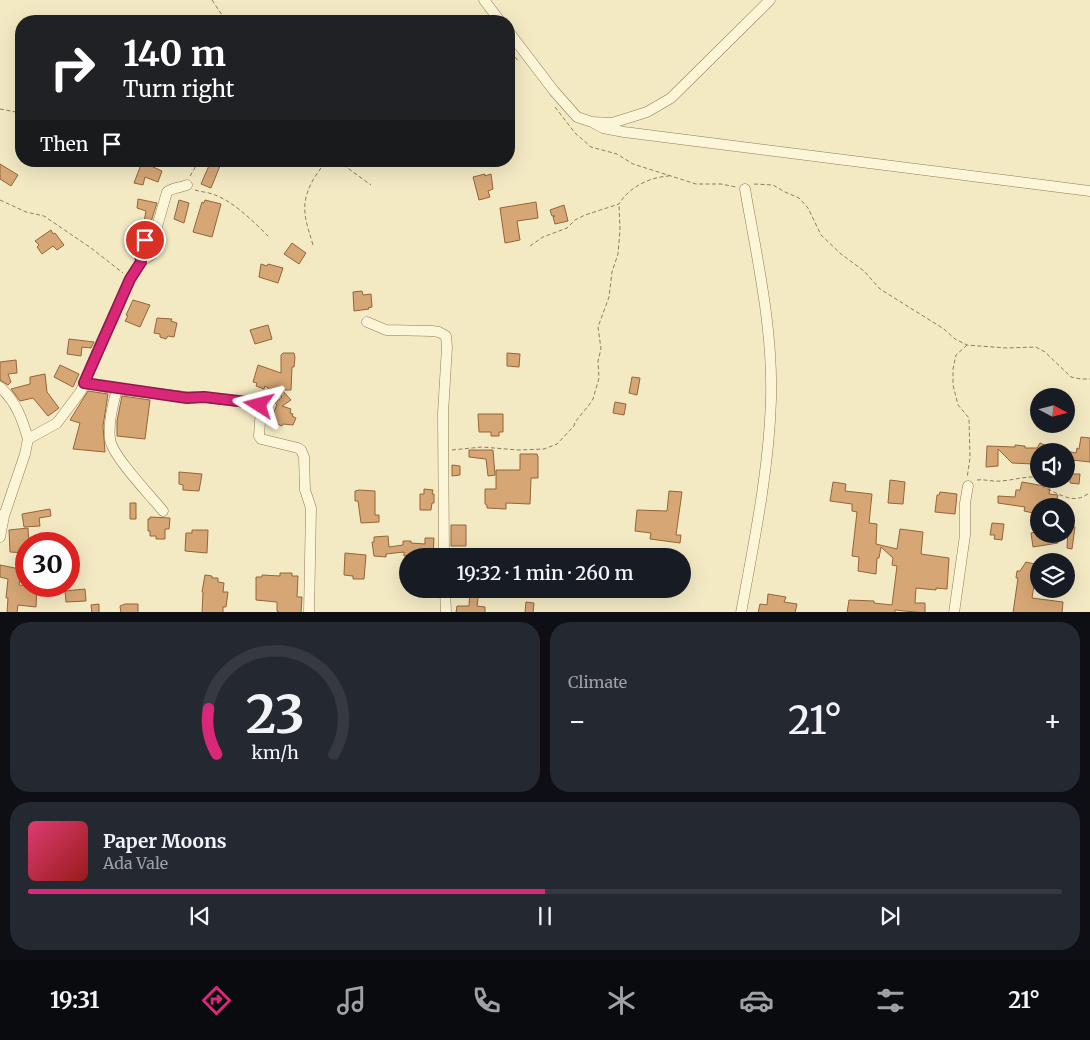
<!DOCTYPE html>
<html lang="en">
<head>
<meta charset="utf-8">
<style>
  :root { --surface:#171b24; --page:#242831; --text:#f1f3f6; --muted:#9ea1a6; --line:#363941; --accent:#db2777 }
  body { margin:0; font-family:Merriweather,serif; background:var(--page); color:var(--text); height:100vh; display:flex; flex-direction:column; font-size:19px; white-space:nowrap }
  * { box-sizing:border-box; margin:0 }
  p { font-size:16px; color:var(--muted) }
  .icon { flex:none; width:28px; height:28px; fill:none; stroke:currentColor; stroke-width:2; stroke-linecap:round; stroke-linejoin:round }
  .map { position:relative; height:612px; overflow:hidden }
  .drawer { display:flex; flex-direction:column; gap:10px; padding:10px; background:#0d0f14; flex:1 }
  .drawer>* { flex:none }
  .guide { position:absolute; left:15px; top:15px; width:500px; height:152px; border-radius:20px; box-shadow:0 5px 20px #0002; background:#202124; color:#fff; overflow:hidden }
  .needle { width:32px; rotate:97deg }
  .buttons { position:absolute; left:1030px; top:388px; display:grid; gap:10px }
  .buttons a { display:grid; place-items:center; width:45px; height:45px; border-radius:50%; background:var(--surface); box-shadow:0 5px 20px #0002; font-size:25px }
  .speed { position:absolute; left:15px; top:532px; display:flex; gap:10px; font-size:25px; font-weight:700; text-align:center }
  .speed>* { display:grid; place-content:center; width:65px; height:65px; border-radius:50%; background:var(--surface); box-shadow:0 5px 20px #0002; line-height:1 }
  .speed .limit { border:8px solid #d22; background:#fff; color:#111 }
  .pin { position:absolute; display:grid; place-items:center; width:42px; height:42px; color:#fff; margin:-21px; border:2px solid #fff; border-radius:50%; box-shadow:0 1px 5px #0007 }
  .me { position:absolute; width:55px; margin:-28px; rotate:279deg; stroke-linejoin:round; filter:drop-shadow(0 0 4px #0008) }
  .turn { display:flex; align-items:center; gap:18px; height:105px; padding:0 25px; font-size:22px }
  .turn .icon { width:65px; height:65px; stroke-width:2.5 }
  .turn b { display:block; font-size:35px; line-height:42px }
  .then { display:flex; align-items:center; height:48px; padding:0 25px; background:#0003; gap:10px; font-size:19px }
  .big { font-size:38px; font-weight:600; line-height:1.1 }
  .drawer .tile { flex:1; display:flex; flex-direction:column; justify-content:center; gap:8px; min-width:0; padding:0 18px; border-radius:20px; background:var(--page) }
  .drawer .dial { align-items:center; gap:0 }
  .dial svg { height:130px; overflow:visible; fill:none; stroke:var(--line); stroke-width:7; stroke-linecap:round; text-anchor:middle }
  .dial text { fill:var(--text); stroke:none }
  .song { display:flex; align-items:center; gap:15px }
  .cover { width:60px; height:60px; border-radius:8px; background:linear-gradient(135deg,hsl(340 70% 55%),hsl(0 70% 35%)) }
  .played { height:5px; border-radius:2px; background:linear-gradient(90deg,var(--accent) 50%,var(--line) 50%) }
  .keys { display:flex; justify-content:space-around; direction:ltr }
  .heat { display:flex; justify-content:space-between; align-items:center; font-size:28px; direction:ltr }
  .drawer .tiles { flex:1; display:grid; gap:10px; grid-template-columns:1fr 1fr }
  .tile:last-child { grid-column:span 2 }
  .trip { position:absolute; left:399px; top:548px; width:292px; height:50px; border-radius:25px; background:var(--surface); box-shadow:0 5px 20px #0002; font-weight:600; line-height:50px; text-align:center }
  .dock { display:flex; height:80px; justify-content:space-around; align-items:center; background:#090b0e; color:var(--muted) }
  .dock .icon { width:35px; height:35px }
  .dock .on { color:var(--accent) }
  .dock b { font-size:22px; color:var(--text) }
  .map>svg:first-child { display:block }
  .building { fill:#d6a675; stroke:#93653a }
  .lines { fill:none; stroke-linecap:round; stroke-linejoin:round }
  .minor-casing { stroke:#917b57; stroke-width:11 }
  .path { stroke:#917b57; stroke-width:1; stroke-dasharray:4 2.5; stroke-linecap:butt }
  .minor { stroke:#fdf5d8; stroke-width:10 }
  .route-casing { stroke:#8e194d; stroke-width:12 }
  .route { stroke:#db2777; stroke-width:9 }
</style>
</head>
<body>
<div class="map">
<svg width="1090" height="613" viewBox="0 0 1090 613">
  <rect width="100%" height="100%" fill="#f3e9c3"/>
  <path class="building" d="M211,161h11l-11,27 -10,-4z
    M142,162l20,9 -4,11 -13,-5 -2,8 -9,-2z
    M0,164l18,11 -7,11 -11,-7z
    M485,174v2l6,-2 2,15 -5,2 2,6 -11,3 -6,-23z
    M138,199l19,4 -8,25 -6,-1 3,-16 -9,-3z
    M179,200l10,3 -5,20 -10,-4z
    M205,200l16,4 -9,33 -19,-5 9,-30 2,1z
    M536,202l2,16 -21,3 3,19 -15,3 -5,-35z
    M564,205l4,16 -13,3 -2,-7 2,-1h-3l-2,-6z
    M51,230l2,4 2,-1 9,12 -7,5 -4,-4 -11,8 -5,-7 2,-2 -4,-4z
    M292,243l14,10 -7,11 -15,-10z
    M261,264l6,2 1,-2 15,4 -5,15 -19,-6z
    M362,291l1,4 8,-1 1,13 -4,1 1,1 -15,2 -1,-19z
    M133,300l17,5 -10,22 -15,-6 3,-5 -2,-1z
    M157,318l15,1 -1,2 6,2 -3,14 -6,-1 -2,3 -6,-2v-3l-6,-1z
    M268,325l4,14 -17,5 -5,-14z
    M69,339l25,3 -3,6 -9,-1 -1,9 -14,-2z
    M283,353h11l1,4 -1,10h-2l-1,23h-9l9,10 -9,6 9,3 -1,4 3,1 -1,2 4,2 -3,7 -10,-1 -1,2 -12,-5 7,-16 -2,-2 7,-6 -17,-11 -1,3 -8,-3 1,-3 -4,-1 5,-17 23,8v-18z
    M507,353l13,1 -1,13 -12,-1z
    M16,360l1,13 -9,1 3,8 -3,3 -8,-5v-18z
    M60,365l19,9 -6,13 -19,-10z
    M45,374l2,18 12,16 -11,8 -15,-18 -13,3 -9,-12 19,-5v-7z
    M632,377l8,1 -3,17 -8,-2z
    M88,391l20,3 -5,32 2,26 -32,-3 7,-26 -10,-3z
    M122,396l28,4 -5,39 -28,-3v-15z
    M615,402l11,2 -2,11 -11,-2z
    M478,414h25v18h-4v4h-8v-4h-12z
    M1081,437l9,1v24l-18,-2 -3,13h-3v-22l10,2 1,-5 2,1z
    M1040,443l19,8h-20v7l-5,-2 -1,8 -21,-1 -14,-14v17l-12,1 1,-21 28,1v-2l10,1v2h12z
    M469,450h24l2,25 -7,1 -2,-17 -17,-2z
    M520,454h17l1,3v21h-7l-1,26 -24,-1v6l-19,-1v-3l-2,-1v-15h11v-19h24z
    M452,465l8,1v9l-8,1z
    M179,472l23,2 -3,17 -16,-1v-5l-4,-1z
    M1070,474h10l-1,10 -9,-1z
    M890,480l15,2 -2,22 -15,-1z
    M833,482l13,2 -1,7 27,3 -3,29 8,1 -1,20 21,5 3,-20 23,3 -2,22 28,4 -2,31 -11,-1v2l-20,-2 -1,15h10v10l-30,-3v3h-48l2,-13 25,1v2l18,2 5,-39 -5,-1 1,-7 -12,-11 -2,11h-2l-1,16 -18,-3 1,-14 -7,-1 5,-44 -5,-1v-7l-22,-3z
    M1022,482l28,5 -1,7 9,1 -3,11h-19l-2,6 -1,1 -9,-2 1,-4 -27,-4v-7l17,1 1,-7h4z
    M424,489l9,1 -1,4h2v9h-2l-1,7h-11v-16h4z
    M359,490l16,1v24h4v7l-18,1 -3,-22h-3v-10z
    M669,491l13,1 -6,43h5l-1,8 -30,-4 1,-6 -16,-2 2,-21 30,1z
    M940,492l17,2 -2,20 -20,-2 2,-17h2z
    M130,503h6v16h-6z
    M50,509l1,7 -12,2 1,8 -16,1 -2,-13z
    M150,517l20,1 -1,11h-4v10h-9v-3h-6v-5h-2v-12h2z
    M992,523l12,1 -2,16 -8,-1 1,-4h-5z
    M451,525h15v21h-15z
    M1068,526l7,1 -3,22 -5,-1z
    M28,528l1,16h-3v9l-16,-1 -1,-22z
    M192,530h16l-1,23 -22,-2 1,-18h6z
    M1039,531v3h17l2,9 -25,4 -2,-14z
    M388,536l1,11 14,-2v-4h8v2l14,1v-6h9l-1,18h-29v-4l-18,2v3l-12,-1 -2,-14h2v-5z
    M345,553l21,2 -2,24h-11v-3l-9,-1z
    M1026,562l13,3 -2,21 -3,-1 -2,13 31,4 -1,11h-49l5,-35h-2l1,-7h3z
    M0,565l20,4 -1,4 2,1 -2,11 18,2 -1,20 -18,-2 -1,8h-10l1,-15h-2l2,-19 -8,-2z
    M280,573h12v3h6l-1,21h5l-1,16h-21l-3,-2v-9l-21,-2v-23h6v-2l18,1z
    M205,575l7,1v2h6v4l6,1 -1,9h5l-2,15h-3v6h-21l1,-21h-1z
    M85,589l1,12 -20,1 -1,-11z
    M470,591h9l-2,15 8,1v6h-29l1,-7h12z
    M768,594l18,3 -2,5 13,2 -2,9h-37l2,-9 7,1z
    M526,602l8,1 -1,10h-8z
    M99,604v9h-7l-1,-8z
    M125,604h13v9h-17l-1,-7z"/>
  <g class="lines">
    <g class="minor-casing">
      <path id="minor" d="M484,0l16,21
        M509,32l45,59 23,26 15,5 20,1 35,-11 24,-14 99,-98
        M592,122l11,6 21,4 466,59
        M141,262c-3,-10 -1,-16 6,-23l7,-2
        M367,322l19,8 46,1 7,1 7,4 1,11 -4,66 1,143
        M85,383l32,6 70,8h17l54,7 3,4 -2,28 2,3 37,9 3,2 3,7 1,33 6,18 -2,105
        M0,387c16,15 22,31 28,52
        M117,389c-4,15 -9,34 -7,50 2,17 41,57 53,72
        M0,515l4,1 -4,21
        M4,516l21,-62 3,-15 29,-16 24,-32 18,-44 31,-68 11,-17 11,-8 2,-17 13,-45c6,-5 13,-4 20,-7
        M445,589l1,24
        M741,613c13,-71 28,-143 30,-214 2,-71 -14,-141 -26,-210
        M954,613l11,-78v-32l3,-17"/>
    </g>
    <path class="path" d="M212,0l14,21
      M509,55l6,2 3,4
      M555,107l20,26 16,14 26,7 16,10 63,20h25l15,3
      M0,109l21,4
      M158,161h13
      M338,161l33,24
      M190,176l9,-15
      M754,184l19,1 12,7 14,6 9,10 13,27 20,19 23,17 16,18 64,40 11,10 12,6 12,1 28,2 29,-1 9,5 26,25 10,2h9
      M195,190c6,2 13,2 20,5 19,7 39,27 54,42
      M0,200l26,12 18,4 47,32 32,25
      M313,245c-7,-24 -14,-39 -1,-63 3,-7 10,-13 12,-21
      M530,246l13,-9 24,-9 8,-8 10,-5 34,-11c10,-17 31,-27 50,-28
      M967,345l-11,10 -3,14v16l5,20 11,13 1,40 -3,20
      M452,450l30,-3 36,3 26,-1 13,-5 17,-18 1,-4 14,-17 4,-6 6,-21 -1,-17 3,-12 -3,-22 11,-30 3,-25 6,-18 2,-24 -1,-26
      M1042,479l1,8c10,4 25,14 36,11 3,0 8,-4 11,-5
      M977,480c8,-1 16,2 24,1 13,-1 25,-5 38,-4"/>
    <use href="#minor" class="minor"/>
  </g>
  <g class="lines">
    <g class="route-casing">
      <path id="route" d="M145,240l-5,8 1,14 -11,17 -46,104 103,15 17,-1 52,6 3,2"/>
    </g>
    <use href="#route" class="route"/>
  </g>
</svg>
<div class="buttons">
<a><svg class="needle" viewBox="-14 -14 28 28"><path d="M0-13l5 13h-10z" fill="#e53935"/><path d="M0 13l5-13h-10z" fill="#9ea1a6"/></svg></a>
<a><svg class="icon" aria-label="sound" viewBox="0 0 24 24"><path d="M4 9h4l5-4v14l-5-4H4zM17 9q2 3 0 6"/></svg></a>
<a><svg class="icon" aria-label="search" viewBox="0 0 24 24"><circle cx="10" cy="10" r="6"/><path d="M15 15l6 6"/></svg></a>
<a><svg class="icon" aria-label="layers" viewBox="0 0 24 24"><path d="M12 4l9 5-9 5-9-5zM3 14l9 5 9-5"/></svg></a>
</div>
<div class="speed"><div class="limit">30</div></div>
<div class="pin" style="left:145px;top:240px;background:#d93025"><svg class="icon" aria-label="arrive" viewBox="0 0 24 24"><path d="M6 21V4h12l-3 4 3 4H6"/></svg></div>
<svg class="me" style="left:259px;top:405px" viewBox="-20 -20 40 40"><path d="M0-17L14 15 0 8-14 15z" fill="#db2777" stroke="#fff" stroke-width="4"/></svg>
<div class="trip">19:32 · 1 min · 260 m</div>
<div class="guide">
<div class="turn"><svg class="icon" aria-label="right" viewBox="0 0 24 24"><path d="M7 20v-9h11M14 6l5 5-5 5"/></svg><div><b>140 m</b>Turn right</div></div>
<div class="then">Then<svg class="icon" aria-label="arrive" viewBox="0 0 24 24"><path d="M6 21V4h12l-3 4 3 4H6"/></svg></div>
</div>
</div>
<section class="drawer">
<div class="tiles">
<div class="tile dial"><svg viewBox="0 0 100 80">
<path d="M14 69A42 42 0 1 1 86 69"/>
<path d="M14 69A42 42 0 0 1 9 41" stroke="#db2777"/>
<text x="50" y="56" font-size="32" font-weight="700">23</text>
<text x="50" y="72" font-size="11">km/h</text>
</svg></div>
<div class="tile"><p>Climate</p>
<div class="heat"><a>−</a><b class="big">21°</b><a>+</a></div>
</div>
<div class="tile">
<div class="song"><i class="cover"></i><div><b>Paper Moons</b><p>Ada Vale</p></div></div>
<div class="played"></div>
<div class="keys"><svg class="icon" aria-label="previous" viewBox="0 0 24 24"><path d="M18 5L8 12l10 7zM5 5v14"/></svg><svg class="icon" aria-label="pause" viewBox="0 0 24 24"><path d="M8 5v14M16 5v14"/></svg><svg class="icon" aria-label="next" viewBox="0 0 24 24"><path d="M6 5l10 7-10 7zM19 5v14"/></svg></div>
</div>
</div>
</section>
<nav class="dock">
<b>19:31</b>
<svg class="icon on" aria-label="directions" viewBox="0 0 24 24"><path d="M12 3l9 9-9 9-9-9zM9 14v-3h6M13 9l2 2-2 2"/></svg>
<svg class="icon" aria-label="music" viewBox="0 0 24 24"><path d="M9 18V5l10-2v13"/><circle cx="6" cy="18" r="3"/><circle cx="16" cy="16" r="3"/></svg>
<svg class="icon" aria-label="phone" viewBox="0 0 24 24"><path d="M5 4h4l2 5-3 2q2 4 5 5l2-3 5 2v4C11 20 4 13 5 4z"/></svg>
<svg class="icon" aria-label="climate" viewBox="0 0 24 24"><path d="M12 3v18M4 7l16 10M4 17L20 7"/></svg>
<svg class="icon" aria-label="car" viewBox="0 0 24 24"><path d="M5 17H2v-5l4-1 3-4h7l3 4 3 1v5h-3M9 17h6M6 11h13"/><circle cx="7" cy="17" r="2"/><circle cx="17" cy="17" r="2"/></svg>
<svg class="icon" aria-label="filters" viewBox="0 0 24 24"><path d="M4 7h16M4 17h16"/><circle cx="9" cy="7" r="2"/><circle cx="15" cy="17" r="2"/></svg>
<b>21°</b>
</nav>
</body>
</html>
